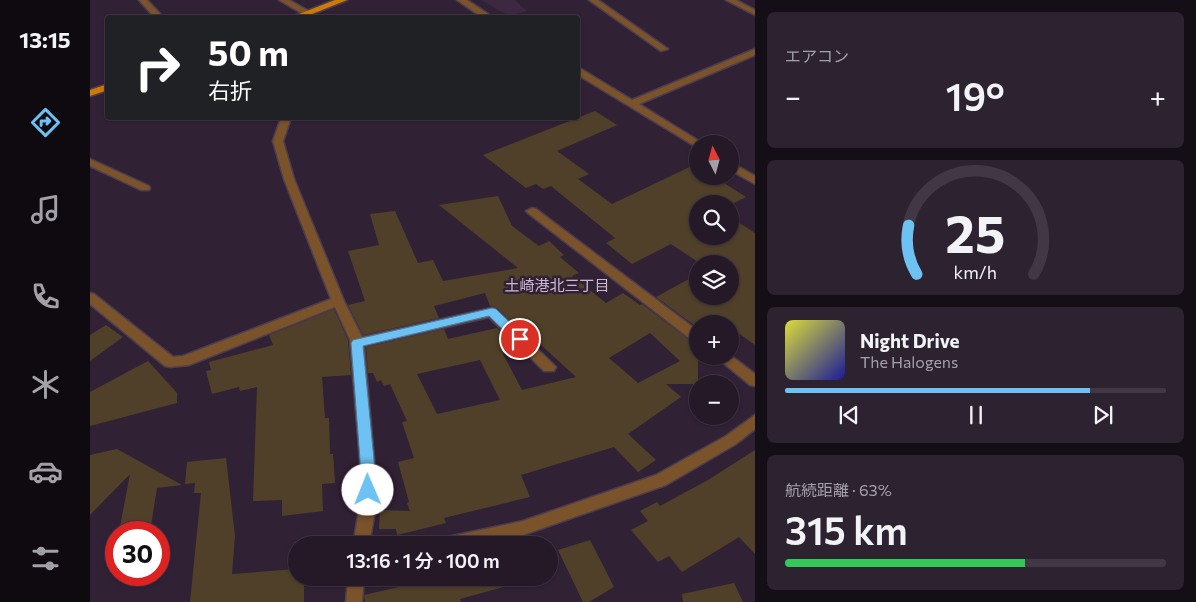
<!DOCTYPE html>
<html lang="ja">
<head>
<meta charset="utf-8">
<style>
  :root { --surface:#251928; --page:#2d2230; --text:#f1f3f6; --muted:#a3a0a8; --line:#423845; --accent:#6dc2f3 }
  body { margin:0; font-family:Commissioner,"Noto Sans JP",sans-serif; background:var(--page); color:var(--text); height:100vh; display:flex; flex-direction:column; font-size:19px; white-space:nowrap }
  * { box-sizing:border-box; margin:0 }
  p { font-size:16px; color:var(--muted) }
  .icon { flex:none; width:28px; height:28px; fill:none; stroke:currentColor; stroke-width:2; stroke-linecap:round; stroke-linejoin:round }
  .map { position:relative; flex:1; overflow:hidden }
  .details { display:flex; flex-direction:column; gap:12px; padding:12px; background:#140e16; width:441px }
  .details>* { flex:none }
  .banner { position:absolute; left:15px; top:15px; width:475px; height:105px; border-radius:5px; box-shadow:0 1px 4px #0004,0 0 0 1px var(--line); background:#202124; color:#fff; overflow:hidden }
  .needle { width:32px; rotate:354deg }
  .buttons { position:absolute; left:599px; top:135px; display:grid; gap:10px }
  .buttons a { display:grid; place-items:center; width:50px; height:50px; border-radius:50%; background:var(--surface); box-shadow:0 1px 4px #0004,0 0 0 1px var(--line); font-size:25px }
  .speed { position:absolute; left:15px; top:521px; display:flex; gap:10px; font-size:25px; font-weight:700; text-align:center }
  .speed>* { display:grid; place-content:center; width:65px; height:65px; border-radius:50%; background:var(--surface); box-shadow:0 1px 4px #0004,0 0 0 1px var(--line); line-height:1 }
  .speed .limit { border:8px solid #d22; background:#fff; color:#111 }
  .pin { position:absolute; display:grid; place-items:center; width:42px; height:42px; color:#fff; margin:-21px; border:2px solid #fff; border-radius:50%; box-shadow:0 1px 5px #0007 }
  .me { position:absolute; width:55px; margin:-28px; rotate:359deg; stroke-linejoin:round; filter:drop-shadow(0 0 4px #0008) }
  .turn { display:flex; align-items:center; gap:18px; height:105px; padding:0 20px; font-size:22px }
  .turn .icon { width:65px; height:65px; stroke-width:2.5 }
  .turn b { display:block; font-size:35px; line-height:42px }
  .big { font-size:38px; font-weight:600; line-height:1.1 }
  .details .tile { flex:1; display:flex; flex-direction:column; justify-content:center; gap:8px; min-width:0; padding:0 18px; border-radius:8px; background:var(--page) }
  .details .dial { align-items:center; gap:0 }
  .dial svg { height:130px; overflow:visible; fill:none; stroke:var(--line); stroke-width:7; stroke-linecap:round; text-anchor:middle }
  .dial text { fill:var(--text); stroke:none }
  .song { display:flex; align-items:center; gap:15px }
  .cover { width:60px; height:60px; border-radius:8px; background:linear-gradient(135deg,hsl(60 70% 55%),hsl(240 70% 35%)) }
  .played { height:5px; border-radius:2px; background:linear-gradient(90deg,var(--accent) 80%,var(--line) 80%) }
  .keys { display:flex; justify-content:space-around; direction:ltr }
  .heat { display:flex; justify-content:space-between; align-items:center; font-size:28px; direction:ltr }
  .charge { height:8px; border-radius:4px; background:linear-gradient(90deg,#34c759 63%,var(--line) 0) }
  .trip { position:absolute; left:198px; top:536px; width:270px; height:50px; border-radius:25px; background:var(--surface); box-shadow:0 1px 4px #0004,0 0 0 1px var(--line); font-weight:600; line-height:50px; text-align:center }
  main { display:flex; flex:1; min-height:0 }
  .dock { display:flex; flex-direction:column; width:90px; justify-content:space-around; align-items:center; background:#0f0a10; color:var(--muted) }
  .dock .icon { width:35px; height:35px }
  .dock .active { color:var(--accent) }
  .dock b { font-size:22px; color:var(--text) }
  .map>svg:first-child { display:block }
  .built { fill:#3c2841 }
  .building { fill:#504029; fill-rule:evenodd }
  .lines { fill:none; stroke-linecap:round; stroke-linejoin:round }
  .minor-casing { stroke:#4c3d50; stroke-width:3 }
  .major-casing { stroke:#4c3d50; stroke-width:3 }
  .minor { fill:#7b532a; fill-rule:evenodd }
  .major { fill:#ce7b05; fill-rule:evenodd }
  .route { fill:#6dc2f3; stroke:#477e9e }
  .labels { text-anchor:middle; dominant-baseline:central; stroke-width:5; stroke-linejoin:round; paint-order:stroke }
  .neighbourhood-label { font-size:15px; fill:#cdb8d2; stroke:#312135 }
</style>
</head>
<body>
<main>
<nav class="dock">
<b>13:15</b>
<svg class="icon active" aria-label="directions" viewBox="0 0 24 24"><path d="M12 3l9 9-9 9-9-9zM9 14v-3h6M13 9l2 2-2 2"/></svg>
<svg class="icon" aria-label="music" viewBox="0 0 24 24"><path d="M9 18V5l10-2v13"/><circle cx="6" cy="18" r="3"/><circle cx="16" cy="16" r="3"/></svg>
<svg class="icon" aria-label="phone" viewBox="0 0 24 24"><path d="M5 4h4l2 5-3 2q2 4 5 5l2-3 5 2v4C11 20 4 13 5 4z"/></svg>
<svg class="icon" aria-label="climate" viewBox="0 0 24 24"><path d="M12 3v18M4 7l16 10M4 17L20 7"/></svg>
<svg class="icon" aria-label="car" viewBox="0 0 24 24"><path d="M5 17H2v-5l4-1 3-4h7l3 4 3 1v5h-3M9 17h6M6 11h13"/><circle cx="7" cy="17" r="2"/><circle cx="17" cy="17" r="2"/></svg>
<svg class="icon" aria-label="filters" viewBox="0 0 24 24"><path d="M4 7h16M4 17h16"/><circle cx="9" cy="7" r="2"/><circle cx="15" cy="17" r="2"/></svg>
</nav>
<div class="map">
<svg width="665" height="602" viewBox="0 0 665 602">
  <rect width="100%" height="100%" fill="#312135"/>
  <path class="built" d="M391,0h34l12,11 -18,5z"/>
  <path class="building" d="M505,111l22,14 -60,26 32,23 -11,5 34,25 86,-41v13h15l33,21 -16,8v-1h-32v32h32v-19l25,16v112l-25,-18v-3h-32v4l-42,-31 42,-23v22h32v-32h-29l-30,-20 -39,20 -26,-21 9,-5 -64,-52 -8,3 -7,-5 -10,4 -43,-33z
    M408,196l14,30 27,20 10,-5 15,14 -4,2 19,16 -7,3 34,27 17,-10 17,12 2,-1 50,38 6,3v39h-32l15,13 -53,37 28,26 -18,12 -24,-25 -93,28 9,22 -86,21 2,5 -49,12 -1,-6h-17l1,-19 30,1 -3,-8 2,-1 -11,-40 16,-4 -12,-36 5,-1 -17,-37 -6,2 -3,-6 -4,2 -4,-9h-5l-2,-26 78,-18 4,10 49,-11 23,22 -17,4 19,36 54,-13 -36,-33 -4,1 -39,-37 -7,-2 -5,-13 -51,13 5,12 -76,17 -15,-30 17,-4 -17,-50 31,-6 -9,-31 25,-3 23,52 15,-3 10,21 75,-13 -79,-63zM560,333l30,28 -42,22 -29,-25zM390,360l20,40 -63,14 -20,-40z
    M244,309l14,31 3,35 -29,2 3,41h4l1,36h3l2,29 -13,1 1,27 -41,5v-16l-29,1 4,-114 -17,4 -1,-4 -27,7 -6,-23 5,-1 -2,-8 64,-17 -4,-10z
    M16,325l17,12 -33,24v-26z
    M58,361l29,32v10l-87,23v-34z
    M27,449l65,36 -25,3 -7,44h-31l11,-58 -40,41v-60z
    M665,450v104l-16,-17 -57,35 -13,-16 -11,6 -27,-32 17,-9 -8,-10 17,-9 3,4 48,-26z
    M136,458l9,78 -3,38 64,-5v9h6v4h2v20h-114l11,-109h-7l1,-10 -10,1 2,-22z
    M500,540l24,47 -25,15h-6l-25,-52z
    M348,578h79l1,5 -58,16 1,3h-96l-1,-7z
    M644,583l9,19h-60l-1,-8z"/>
  <g class="lines">
    <g class="minor-casing">
      <path id="minor" d="M49,0h8l17,18h-9z
        M189,0h10l32,18h-11z
        M367,0h10l27,18h-11z
        M499,0h9l70,49 -7,2z
        M636,0h10l19,10v5z
        M665,49v6l-116,49 63,39 -4,1v4l-120,-73v-7l3,1 51,31z
        M191,118h10l-8,23 11,38 50,122 18,36 130,-29 4,1 60,58 -2,4h-10l-55,-54 -125,29 10,114 2,45 -7,40h-16l7,-40v-45l-10,-120 -15,-33 -146,58 -19,2 -5,-1 -75,-62v-11l4,1 79,63 10,-1 148,-57 -47,-120 -11,-38z
        M0,159l59,27 1,2 -1,2h-8l-51,-24z
        M640,162l25,14v8l-25,-14z
        M442,208l4,1 162,122v12l-5,-2 -165,-128 -2,-2z
        M640,355l25,19v12l-5,-1 -35,-29z
        M665,415v14l-19,15 -70,41 -143,50 -46,10h-42l2,-5 6,-2 80,-17 133,-46 70,-39z
        M258,578h16l-2,24h-16z"/>
    </g>
    <g class="major-casing">
      <path id="major" d="M245,0h12l-45,18h-13z
        M18,84v6l-18,6v-6z"/>
    </g>
    <use href="#minor" class="minor"/>
    <use href="#major" class="major"/>
  </g>
  <path class="route" d="M402,308l4,1 28,27 2,3 -2,3h-8l-27,-26 -126,30 11,114 1,30 -2,4 -5,2 -5,-2 -2,-4 -1,-30 -9,-117 2,-3z"/>
  <g class="labels">
    <g class="neighbourhood-label">
      <text x="467" y="285">土崎港北三丁目</text>
    </g>
  </g>
</svg>
<div class="buttons">
<a><svg class="needle" viewBox="-14 -14 28 28"><path d="M0-13l5 13h-10z" fill="#e53935"/><path d="M0 13l5-13h-10z" fill="#a3a0a8"/></svg></a>
<a><svg class="icon" aria-label="search" viewBox="0 0 24 24"><circle cx="10" cy="10" r="6"/><path d="M15 15l6 6"/></svg></a>
<a><svg class="icon" aria-label="layers" viewBox="0 0 24 24"><path d="M12 4l9 5-9 5-9-5zM3 14l9 5 9-5"/></svg></a>
<a>+</a>
<a>−</a>
</div>
<div class="speed"><div class="limit">30</div></div>
<div class="pin" style="left:430px;top:339px;background:#d93025"><svg class="icon" aria-label="arrive" viewBox="0 0 24 24"><path d="M6 21V4h12l-3 4 3 4H6"/></svg></div>
<svg class="me" style="left:278px;top:490px" viewBox="-20 -20 40 40"><circle r="19" fill="#fff"/><path d="M0-13L10 11 0 6-10 11z" fill="#6dc2f3"/></svg>
<div class="trip">13:16 · 1 分 · 100 m</div>
<div class="banner">
<div class="turn"><svg class="icon" aria-label="right" viewBox="0 0 24 24"><path d="M7 20v-9h11M14 6l5 5-5 5"/></svg><div><b>50 m</b>右折</div></div>
</div>
</div>
<section class="details">
<div class="tile"><p>エアコン</p>
<div class="heat"><a>−</a><b class="big">19°</b><a>+</a></div>
</div>
<div class="tile dial"><svg viewBox="0 0 100 80">
<path d="M14 69A42 42 0 1 1 86 69"/>
<path d="M14 69A42 42 0 0 1 9 39" stroke="#6dc2f3"/>
<text x="50" y="56" font-size="32" font-weight="700">25</text>
<text x="50" y="72" font-size="11">km/h</text>
</svg></div>
<div class="tile">
<div class="song"><i class="cover"></i><div><b>Night Drive</b><p>The Halogens</p></div></div>
<div class="played"></div>
<div class="keys"><svg class="icon" aria-label="previous" viewBox="0 0 24 24"><path d="M18 5L8 12l10 7zM5 5v14"/></svg><svg class="icon" aria-label="pause" viewBox="0 0 24 24"><path d="M8 5v14M16 5v14"/></svg><svg class="icon" aria-label="next" viewBox="0 0 24 24"><path d="M6 5l10 7-10 7zM19 5v14"/></svg></div>
</div>
<div class="tile"><p>航続距離 · 63%</p><b class="big">315 km</b><div class="charge"></div></div>
</section>
</main>
</body>
</html>
